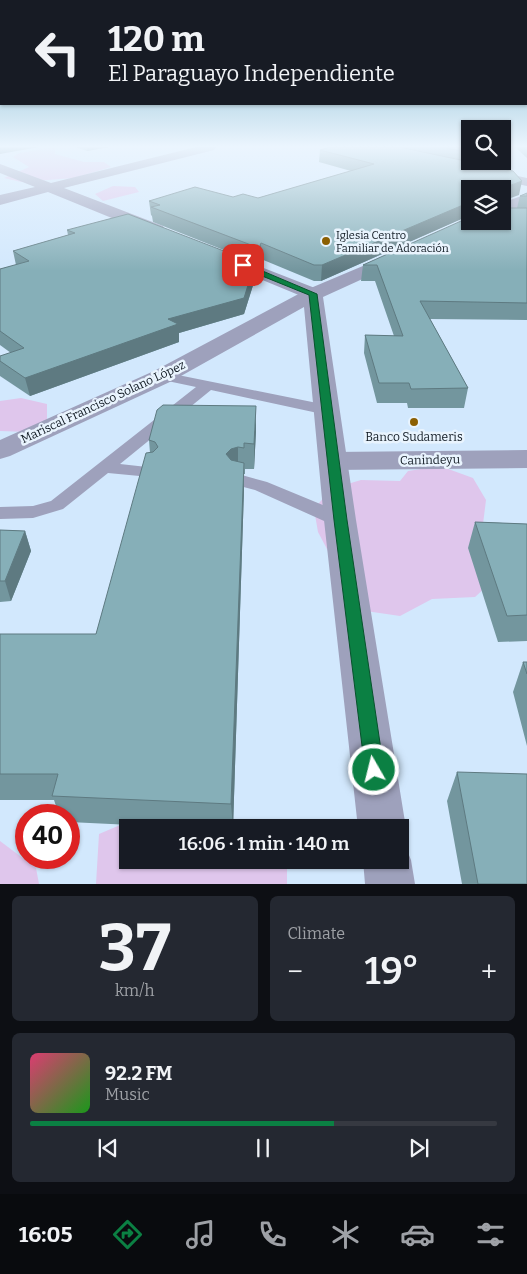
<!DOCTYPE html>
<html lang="en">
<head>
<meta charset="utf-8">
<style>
  :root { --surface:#171b24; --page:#242831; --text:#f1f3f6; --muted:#9ea1a6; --line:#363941; --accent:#0b8043 }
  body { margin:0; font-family:Bitter,serif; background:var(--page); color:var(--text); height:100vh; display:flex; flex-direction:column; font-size:19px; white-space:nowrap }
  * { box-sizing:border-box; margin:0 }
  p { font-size:16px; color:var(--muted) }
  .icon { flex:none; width:28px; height:28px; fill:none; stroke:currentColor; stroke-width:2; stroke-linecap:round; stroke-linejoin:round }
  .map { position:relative; height:884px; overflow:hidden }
  .details { display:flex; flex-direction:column; gap:12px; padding:12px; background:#0d0f14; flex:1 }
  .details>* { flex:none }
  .top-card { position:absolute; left:0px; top:0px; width:528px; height:105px; box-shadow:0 1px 4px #0004; background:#171b24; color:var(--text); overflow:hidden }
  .buttons { position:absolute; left:461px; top:120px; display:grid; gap:10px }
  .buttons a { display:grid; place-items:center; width:50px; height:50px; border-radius:0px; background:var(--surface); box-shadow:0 1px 4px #0004; font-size:25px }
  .speed { position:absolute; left:15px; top:804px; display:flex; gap:10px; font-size:25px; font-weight:700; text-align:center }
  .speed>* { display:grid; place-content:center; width:65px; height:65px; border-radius:50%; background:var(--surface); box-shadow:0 1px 4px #0004; line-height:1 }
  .speed .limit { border:8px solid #d22; background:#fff; color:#111 }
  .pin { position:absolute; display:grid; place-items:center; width:42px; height:42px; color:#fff; margin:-21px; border-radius:10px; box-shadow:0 2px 8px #0006 }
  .me { position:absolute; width:55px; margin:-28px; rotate:352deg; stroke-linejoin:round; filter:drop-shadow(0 0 4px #0008) }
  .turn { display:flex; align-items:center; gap:18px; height:105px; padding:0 25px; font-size:22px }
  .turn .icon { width:65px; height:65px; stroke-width:2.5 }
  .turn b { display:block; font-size:35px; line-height:42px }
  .big { font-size:38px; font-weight:600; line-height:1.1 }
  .details .widget { flex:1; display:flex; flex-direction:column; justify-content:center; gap:8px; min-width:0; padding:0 18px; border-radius:8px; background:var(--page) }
  .details .dial { align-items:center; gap:0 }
  .dial b { font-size:65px; line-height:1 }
  .song { display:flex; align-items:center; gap:15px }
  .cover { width:60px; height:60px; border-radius:8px; background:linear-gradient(135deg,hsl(340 70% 55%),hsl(120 70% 35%)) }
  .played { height:5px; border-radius:2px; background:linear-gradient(90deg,var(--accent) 65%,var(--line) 65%) }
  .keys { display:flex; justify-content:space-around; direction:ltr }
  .heat { display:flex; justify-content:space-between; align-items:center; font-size:28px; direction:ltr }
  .details .tiles { flex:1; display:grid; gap:12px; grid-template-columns:1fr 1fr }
  .widget:last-child { grid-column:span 2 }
  .trip { position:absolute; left:119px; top:819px; width:290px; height:50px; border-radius:0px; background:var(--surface); box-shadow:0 1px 4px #0004; font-weight:600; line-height:50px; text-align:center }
  .tabs { display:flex; height:80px; justify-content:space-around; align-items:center; background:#090b0e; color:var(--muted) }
  .tabs .icon { width:35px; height:35px }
  .tabs .selected { color:var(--accent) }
  .tabs b { font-size:22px; color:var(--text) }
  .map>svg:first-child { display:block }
  .green { fill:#dfc6ec }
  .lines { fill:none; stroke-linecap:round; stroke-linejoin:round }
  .service { fill:#9ea1bc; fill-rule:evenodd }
  .minor { fill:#9ea1bc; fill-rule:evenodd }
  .tertiary { fill:#9ea1bc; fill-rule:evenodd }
  .wall { fill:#73969e }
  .shaded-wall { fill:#5e7a81 }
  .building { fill:#86afb8; stroke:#5e7a81 }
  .route { fill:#0b8043; stroke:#07532c }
  .poi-dot { fill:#8b5f03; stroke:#e9f4fe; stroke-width:2 }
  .labels { text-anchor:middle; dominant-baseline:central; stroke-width:5; stroke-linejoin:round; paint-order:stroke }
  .far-poi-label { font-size:11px; fill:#0f1821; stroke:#e9f4fe; text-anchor:start }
  .street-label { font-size:12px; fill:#0f1821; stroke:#e9f4fe }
  .poi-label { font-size:12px; fill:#0f1821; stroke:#e9f4fe }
</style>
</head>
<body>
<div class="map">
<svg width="527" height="884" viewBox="0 0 527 884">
  <rect width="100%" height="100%" fill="#d2e8fd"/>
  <path class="green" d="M55,147v7l29,8h20l7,5 -37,11 -53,4 -17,-4 25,-11 -16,-10 6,-4z
    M113,186l22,1 4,5 -36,9 -8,-7z
    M21,398l26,6v22l-19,6 -28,-1v-30z
    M440,466l33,12 13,22 -3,24 14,53 -22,20 -43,2 -32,17 -41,-6 -41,-78 -4,-23 17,-20 30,-9 39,1 8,-10z
    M132,820l86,7 -90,1v32h159v24h-191l3,-50z
    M0,841l36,27 3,16h-39z"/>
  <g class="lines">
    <path class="service" d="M163,372l164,33 5,2 3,3 -3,3 -5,2 -116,-25 -91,74 36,4 3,4 -3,4 -6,1 -42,-4 -45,36 -30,9 -33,1v-12l33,-1 18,-5 145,-114 -38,-8 -2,-3 2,-3z
      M238,474l29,8 80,33 2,5 -2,5 -7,1 -7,-1 -78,-35 -23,-6 -3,-4 3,-4z"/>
    <path class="minor" d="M196,147h20l-2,3 -150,38 99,38 2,4 -2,4h-12l-103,-42 -48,13v-10l35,-8 -35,-14v-9l51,19z
      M485,169l42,9v8l-47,-10 -2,-3z
      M220,251l100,39 3,4 -3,4 -7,2 -7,-2 -92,-38 -3,-4 3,-4z
      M527,450v18l-194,2 -10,-3 -4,-6 4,-6 10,-3z"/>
    <path class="tertiary" d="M527,194v10l-25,10v-11z
      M396,252l6,1 3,4 -3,4 -79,36 33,223 50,308 -6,13 4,2 7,17 4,24h-50l-2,-24h37v-32h-42l-34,-308 -20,-213 -132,74 -162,75 -10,3v-19l154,-69 152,-81z"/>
  </g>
  <path class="wall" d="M75,147h34l-22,4z
    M330,147h140v14h30l-1,7 20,27 -49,-6v32l47,-13 3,-12 7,-3v127l-97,-1 38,69 -4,20h-56l-1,-5h-30l-13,-50 1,-18 29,1 -19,-55h-14l2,-16 107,-47 -2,-2 -147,65h-7l-53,-22 -2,5 -106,-42 -1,-6 -1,-1 -2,-14 84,-4 25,1 93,-27 -32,-9 1,-12z
    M515,147h12v11z
    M67,230l188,49 -11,35 -65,19v9l-149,54 -30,-20v-20l11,-3 -11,-8v-76l16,-4 -3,-14 55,-16z
    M256,431l-2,38h-9v5h-1v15l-11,339h-39l-125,-6v-7h-10l-5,-15h-54v-166h96l54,-181 -1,-13z
    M475,522l52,2v117l-29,1 -30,-94z
    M0,530l25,1 6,20 -20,50 -11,1z
    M523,662h4v84l-14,-54z
    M457,772l70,112h-65l-15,-83z"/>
  <path class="shaded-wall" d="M0,147h39l-39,7z
    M87,147h22l-22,4z
    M522,181l-3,14 -17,6 1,-13z
    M470,202l-2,14 -147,65 1,-16z
    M261,243v16l-2,5v-16z
    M255,263v16l-11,35 -65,19v9l-149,54 -5,-18 143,-59z
    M256,406v25l-2,38v-25z
    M238,447v25l-12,-18 5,-5z
    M244,463v26l-11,339 -2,-24z
    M25,531l6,20 -20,50 -6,-20z"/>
  <path class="building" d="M330,147h69l114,24 9,10 -19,7 -1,9v-8h-32v13l-148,63h-8l-53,-22 -2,5 -108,-41 9,-2 -11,-4 46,-14 38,10 10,-3 15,4 116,-34 -54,-14z
    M442,147h28v6z
    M527,193v3h-7z
    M502,208h25v95l-107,-2 48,87 -57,1 -2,-6h-30l-14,-48 38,1 -26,-71h-14l107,-48v4h32z
    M128,214l127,49 -11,35 -76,21 10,5 -153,54 -25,-17v-5l24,-8 -24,-17v-62l29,-8 -16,-10 62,-18 -8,-3z
    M163,405l93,1 -2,38 -10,-1v5l-6,-1 -7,2 -5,5 5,6 13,3 -13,341 -179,-8 6,-22h-58v-140h96l50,-181 7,-1 5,-5 -3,-5 -6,-2 8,-30z
    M475,522l52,2v91l-20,1z
    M0,530l25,1 -20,50h-5z
    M523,662h4v12z
    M457,772l70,2v110h-49z"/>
  <linearGradient id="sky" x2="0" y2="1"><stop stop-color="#67a9c2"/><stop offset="0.54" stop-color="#ebf5fe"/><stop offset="1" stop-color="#ebf5fe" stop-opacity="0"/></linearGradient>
  <rect width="527" height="271" fill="url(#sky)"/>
  <path class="route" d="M240,264h6l71,30 30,226 37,250 -3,6 -7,3 -6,-3 -3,-6 -31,-250 -25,-225 -69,-28z"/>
  <g class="poi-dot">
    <circle cx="326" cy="241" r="5"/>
    <circle cx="414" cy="422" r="5"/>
  </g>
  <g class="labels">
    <g class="far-poi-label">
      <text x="336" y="235">Iglesia Centro<tspan x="336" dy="13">Familiar de Adoración</tspan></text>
    </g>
    <g class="street-label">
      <text transform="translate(103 402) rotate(-25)">Mariscal Francisco Solano López</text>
      <text transform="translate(430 460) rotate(-1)">Canindeyu</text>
    </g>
    <g class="poi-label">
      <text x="414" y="437">Banco Sudameris</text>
    </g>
  </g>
</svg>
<div class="buttons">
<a><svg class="icon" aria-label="search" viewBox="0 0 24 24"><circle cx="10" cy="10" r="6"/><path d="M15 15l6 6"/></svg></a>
<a><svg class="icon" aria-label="layers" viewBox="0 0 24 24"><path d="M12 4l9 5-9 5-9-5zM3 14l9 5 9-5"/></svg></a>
</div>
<div class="speed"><div class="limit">40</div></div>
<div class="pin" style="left:243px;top:265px;background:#d93025"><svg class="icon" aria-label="arrive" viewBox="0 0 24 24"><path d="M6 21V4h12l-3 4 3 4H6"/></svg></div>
<svg class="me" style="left:374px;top:770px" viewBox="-20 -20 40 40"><circle r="17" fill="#0b8043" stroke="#fff" stroke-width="3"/><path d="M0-11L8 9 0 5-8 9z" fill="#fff"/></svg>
<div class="trip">16:06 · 1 min · 140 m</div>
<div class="top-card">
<div class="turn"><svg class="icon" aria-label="left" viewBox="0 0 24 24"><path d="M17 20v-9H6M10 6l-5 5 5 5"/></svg><div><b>120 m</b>El Paraguayo Independiente</div></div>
</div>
</div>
<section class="details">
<div class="tiles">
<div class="widget dial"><b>37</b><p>km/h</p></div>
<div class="widget"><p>Climate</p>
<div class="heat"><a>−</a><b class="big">19°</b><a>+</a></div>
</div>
<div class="widget">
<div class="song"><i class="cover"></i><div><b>92.2 FM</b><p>Music</p></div></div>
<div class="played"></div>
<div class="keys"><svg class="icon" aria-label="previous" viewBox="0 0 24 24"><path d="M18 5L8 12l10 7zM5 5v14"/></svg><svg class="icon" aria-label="pause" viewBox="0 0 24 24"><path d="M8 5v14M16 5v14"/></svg><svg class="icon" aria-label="next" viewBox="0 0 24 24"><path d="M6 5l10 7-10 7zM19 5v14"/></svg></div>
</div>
</div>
</section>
<nav class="tabs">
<b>16:05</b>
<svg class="icon selected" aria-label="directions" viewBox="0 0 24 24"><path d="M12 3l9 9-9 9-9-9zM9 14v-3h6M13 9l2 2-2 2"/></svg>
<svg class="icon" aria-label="music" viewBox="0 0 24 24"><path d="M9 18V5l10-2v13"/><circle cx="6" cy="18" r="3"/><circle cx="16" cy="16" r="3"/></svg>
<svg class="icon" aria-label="phone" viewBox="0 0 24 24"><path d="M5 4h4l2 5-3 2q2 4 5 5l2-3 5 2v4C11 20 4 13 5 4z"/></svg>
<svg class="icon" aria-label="climate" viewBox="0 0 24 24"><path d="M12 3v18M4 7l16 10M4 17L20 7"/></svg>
<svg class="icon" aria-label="car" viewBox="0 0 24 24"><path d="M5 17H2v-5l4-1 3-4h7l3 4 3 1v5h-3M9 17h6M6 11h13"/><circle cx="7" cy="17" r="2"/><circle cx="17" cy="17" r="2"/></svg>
<svg class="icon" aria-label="filters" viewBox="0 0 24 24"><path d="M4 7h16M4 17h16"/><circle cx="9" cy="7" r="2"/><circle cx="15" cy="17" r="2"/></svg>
</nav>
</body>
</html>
